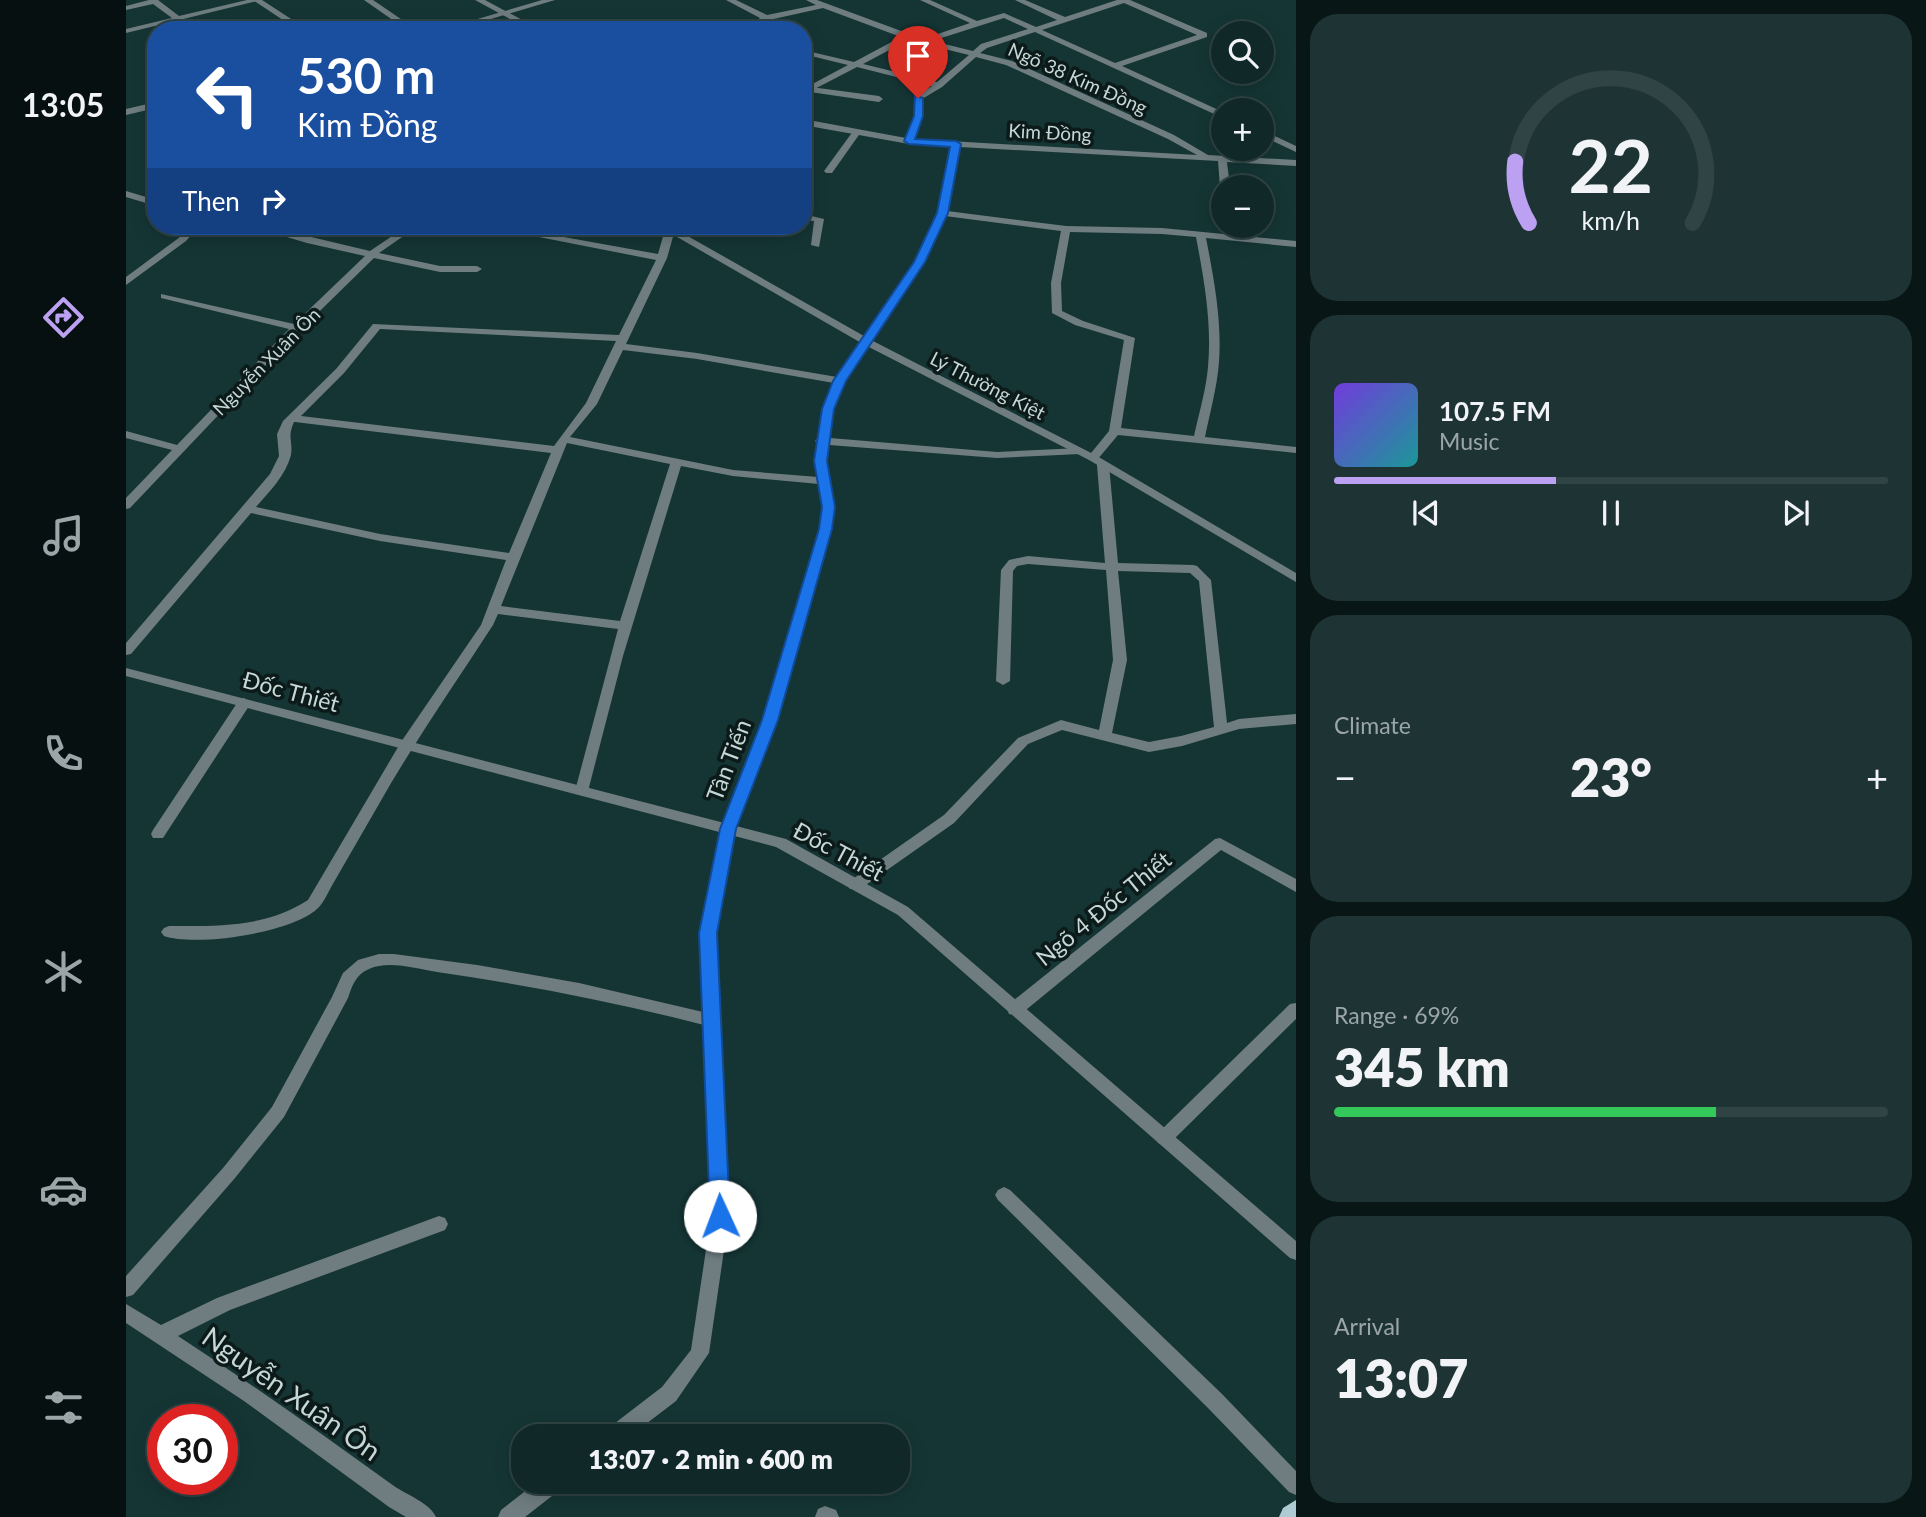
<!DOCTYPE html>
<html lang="en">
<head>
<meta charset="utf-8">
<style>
  :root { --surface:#102828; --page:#1e3434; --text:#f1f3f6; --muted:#9ca6a8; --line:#304445; --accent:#bca0f2 }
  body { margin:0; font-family:Lato,sans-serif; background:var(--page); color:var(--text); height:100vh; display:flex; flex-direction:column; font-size:26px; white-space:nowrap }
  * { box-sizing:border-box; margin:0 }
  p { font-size:23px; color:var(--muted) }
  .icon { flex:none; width:38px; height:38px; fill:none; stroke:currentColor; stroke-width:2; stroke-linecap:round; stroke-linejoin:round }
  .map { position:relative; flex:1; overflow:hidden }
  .sheet { display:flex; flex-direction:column; gap:14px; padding:14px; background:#091616; width:630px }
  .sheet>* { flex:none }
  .guide { position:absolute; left:21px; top:21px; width:665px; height:214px; border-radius:28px; box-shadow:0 4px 18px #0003,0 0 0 2px var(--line); background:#1a4fa0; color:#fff; overflow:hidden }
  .tools { position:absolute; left:1085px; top:21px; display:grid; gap:14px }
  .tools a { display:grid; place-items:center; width:63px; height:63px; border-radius:50%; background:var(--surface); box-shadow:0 4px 18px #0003,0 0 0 2px var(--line); font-size:35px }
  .speed { position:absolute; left:21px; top:1404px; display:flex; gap:14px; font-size:35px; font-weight:700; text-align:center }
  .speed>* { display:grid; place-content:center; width:91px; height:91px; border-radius:50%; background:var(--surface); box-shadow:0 4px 18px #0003,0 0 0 2px var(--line); line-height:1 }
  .speed .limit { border:10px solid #d22; background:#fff; color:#111 }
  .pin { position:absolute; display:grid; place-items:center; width:60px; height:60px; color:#fff; margin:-72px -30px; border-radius:50% 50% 50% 0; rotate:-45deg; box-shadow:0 0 7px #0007 }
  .pin .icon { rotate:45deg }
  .me { position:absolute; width:77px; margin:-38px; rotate:358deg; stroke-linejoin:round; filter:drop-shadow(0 0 5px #0008) }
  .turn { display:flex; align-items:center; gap:24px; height:147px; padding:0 35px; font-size:32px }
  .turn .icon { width:91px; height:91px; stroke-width:2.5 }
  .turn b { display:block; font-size:49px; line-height:60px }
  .then { display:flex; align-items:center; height:66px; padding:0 35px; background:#0003; gap:14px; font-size:26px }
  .big { font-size:52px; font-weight:800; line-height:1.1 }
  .sheet .tile { flex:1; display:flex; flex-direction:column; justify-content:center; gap:10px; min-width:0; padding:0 24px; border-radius:28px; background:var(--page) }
  .sheet .dial { align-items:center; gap:0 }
  .dial svg { height:182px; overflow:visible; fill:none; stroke:var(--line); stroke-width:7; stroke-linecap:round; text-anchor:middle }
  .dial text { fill:var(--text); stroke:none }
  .song { display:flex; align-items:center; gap:21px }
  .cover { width:84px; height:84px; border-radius:10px; background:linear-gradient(135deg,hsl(260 70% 55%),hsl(180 70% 35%)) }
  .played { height:7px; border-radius:4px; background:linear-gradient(90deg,var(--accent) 40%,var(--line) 40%) }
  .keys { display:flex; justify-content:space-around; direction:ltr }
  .heat { display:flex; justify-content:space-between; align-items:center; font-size:38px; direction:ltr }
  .charge { height:10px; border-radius:5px; background:linear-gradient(90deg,#34c759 69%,var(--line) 0) }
  .trip { position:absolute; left:385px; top:1424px; width:399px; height:70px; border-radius:28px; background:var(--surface); box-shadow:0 4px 18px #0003,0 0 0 2px var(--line); font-weight:800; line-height:70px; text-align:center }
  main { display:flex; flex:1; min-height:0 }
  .dock { display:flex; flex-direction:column; width:126px; justify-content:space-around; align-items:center; background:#061010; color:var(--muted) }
  .dock .icon { width:49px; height:49px }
  .dock .active { color:var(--accent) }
  .dock b { font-size:32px; color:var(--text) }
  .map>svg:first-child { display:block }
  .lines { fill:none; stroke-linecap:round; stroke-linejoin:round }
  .service { fill:#6f7d81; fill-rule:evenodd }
  .minor { fill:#6f7d81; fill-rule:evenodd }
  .tertiary { fill:#6f7d81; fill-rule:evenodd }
  .primary { fill:#aecad2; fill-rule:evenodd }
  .route { fill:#1a73e8; stroke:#114b97; stroke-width:2 }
  .labels { text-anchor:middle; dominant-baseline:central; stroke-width:7; stroke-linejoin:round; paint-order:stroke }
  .far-street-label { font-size:19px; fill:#c5d7d6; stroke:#0d1a1a }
  .street-label { font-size:23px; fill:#c5d7d6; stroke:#0d1a1a }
  .near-street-label { font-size:28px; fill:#c5d7d6; stroke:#0d1a1a }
</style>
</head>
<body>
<main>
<nav class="dock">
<b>13:05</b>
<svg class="icon active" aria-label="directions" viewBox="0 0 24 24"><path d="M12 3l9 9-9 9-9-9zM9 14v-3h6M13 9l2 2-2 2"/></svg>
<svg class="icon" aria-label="music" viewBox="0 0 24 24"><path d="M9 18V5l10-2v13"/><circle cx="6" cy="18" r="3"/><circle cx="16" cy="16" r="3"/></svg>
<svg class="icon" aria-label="phone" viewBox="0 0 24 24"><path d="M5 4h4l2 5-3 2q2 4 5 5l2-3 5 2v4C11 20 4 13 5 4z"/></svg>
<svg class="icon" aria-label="climate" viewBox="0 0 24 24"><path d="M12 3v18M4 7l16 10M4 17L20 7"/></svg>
<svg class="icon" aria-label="car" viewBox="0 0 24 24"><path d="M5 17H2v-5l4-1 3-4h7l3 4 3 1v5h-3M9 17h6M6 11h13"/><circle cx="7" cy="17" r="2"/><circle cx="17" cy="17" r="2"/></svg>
<svg class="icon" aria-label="filters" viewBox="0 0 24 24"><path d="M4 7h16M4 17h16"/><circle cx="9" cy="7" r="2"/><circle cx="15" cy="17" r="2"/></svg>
</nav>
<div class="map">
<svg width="1170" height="1517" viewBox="0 0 1170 1517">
  <rect width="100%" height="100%" fill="#153535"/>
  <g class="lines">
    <path class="service" d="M23,0h9l21,16 68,-16h14l-135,33v-4l46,-11 -19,-14 -27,6v-4z
      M677,86l76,10 4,3 -4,3 -76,-11z
      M728,130l7,2 -29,41h-6l-2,-2z
      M677,214l21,5 -5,28 -8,-2 3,-24 -11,-1z"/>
    <path class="minor" d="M238,0h9l44,30h-10z
      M349,0h10l56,30h-11z
      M600,0h10l31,15 49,-10 -10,-5h11l106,39 47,-16 -50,-23h10l47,21 27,-8 32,14 21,-7 -42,-20h10l40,17 52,-17h13l77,33v4l-85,29 101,46v6l-188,-86 -48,16 -7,5 32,8 162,74 34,20 88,5v6l-69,-4 3,25h-7v2l-3,-2 -2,-26 -258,-14 -13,64 119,15 96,2 134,13v6l-90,-9c8,41 16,83 13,124 -2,26 -9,50 -14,75l91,10v6l-178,-18 -21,25h-8l-2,-2 22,-27 15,-91 -49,-15 -23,-12 -1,-30 10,-52 -116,-15 -21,46 -79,119 -11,28 -4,29 167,14 83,-4 6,3 -6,3 -83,4 -168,-13 -2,16 8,46 -3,22 -55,191 -42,109 -19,104 13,283 -20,137 -33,48 -47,36h-26l3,-7 56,-43 29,-37 20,-134 -7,-191c-88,-23 -177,-40 -267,-53 -20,-3 -48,-12 -68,-3 -13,5 -17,17 -21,29l-64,119 -49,61 -102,117 -7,2v-21l97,-108 49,-61 60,-110 11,-24 15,-13 21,-6h15l83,11 102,18 124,29 -3,-79 21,-104 42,-109 57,-191 3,-22 -4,-23 -86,-8 -52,-10 -58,190 -36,139 -5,1 -7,-5 43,-162 -120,-15 -5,11c-38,59 -79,117 -114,179 -15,26 -30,52 -45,78 -5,8 -10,21 -17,27 -26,24 -121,38 -153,27l-3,-4 3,-4 5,-2c49,0 96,2 139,-26l93,-158 80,-117 25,-65 -126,-19 -129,-28 -120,141 -5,1v-12l144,-169 9,-18 -2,-22 6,-13 53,-52 37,-45 246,11 37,-75 -117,-23 -3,-1v-4l122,22 8,-28h10l-9,32 -41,86 71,9 140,24 77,-115 23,-49 14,-67 -42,-2 -106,-19v-6l103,19 9,-22 -1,-18 18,-12 -75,-19 -54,28v-6l45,-24 -45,-11v-4l51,12 47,-25 -78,-29 -54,12 -15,10h-10l16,-12zM998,3l73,32 -82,28 -73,-33zM878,18l24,11 -47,15 -8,7 -41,-10zM782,40l61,15 -32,27 -74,-18zM850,57l30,8 162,74 29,16 -283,-16 9,-23 -1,-17 20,-12zM944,232l92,2 34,3c8,42 16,86 12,130 -2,23 -9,46 -14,69l-73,-8 14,-90 -52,-17 -21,-10 -1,-28zM254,329l236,12 -30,62 -32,43 -253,-30 43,-43zM497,350l74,9 137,24 -12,26 -4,29 -3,3 3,3 -3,17 3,16 -85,-7 -163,-33 27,-33zM168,422h1l256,31 -42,100 -129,-19 -124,-27c13,-15 30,-32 35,-52 2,-15 -4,-17 3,-33zM441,443l103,21 -50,157 -119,-15z
      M30,102v6l-30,7v-6z
      M1136,130l34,16v6l-34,-16z
      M0,191l30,9v6l-30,-9z
      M63,226h10l-13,15 -60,44v-8l54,-40z
      M124,226h15l105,25 37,-25h11l-39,27 61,13h37l5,3 -5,3h-37l-66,-14 -91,89 -153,161 -4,1v-11l46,-48 -46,-12v-7l51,14 112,-116 -128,-31v-4l133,30 71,-68 -58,-13z
      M977,462l6,3 9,98 75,2 4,1 14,14 16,143 12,-4 57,-5v10l-57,5 -57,17 -33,6 -87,-22 -34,14 -74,79 -94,66h-10l-3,-4 3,-4 94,-66 74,-77 43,-18 38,10 14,-70 -7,-90 -78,-6 -11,2 -4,5 -3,110 -7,4 -7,-4 5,-111 8,-10 19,-4 77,7 -8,-98zM992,571l72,2 9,8 15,146 -33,9 -32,6 -37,-9 15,-73z
      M118,698l7,5 -88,135h-10l-2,-4 2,-4 86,-130z
      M1094,838l76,41v13l-75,-42 -200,164 -6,1 -6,-1 -2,-5 2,-5 206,-165z
      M1170,1003v16l-126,124 -6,2 -6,-2 -3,-5 3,-5 132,-129z
      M878,1187l6,3 212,204 74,77v24l-7,-3 -81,-84 -210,-208 -3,-5 3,-5z
      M313,1216l6,2 3,6 -3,6 -215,80 -52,26c74,48 145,99 216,150 13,9 36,17 42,31h-30l-17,-10 -145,-106 -118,-78v-19l35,21 56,-27z
      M411,1482h27l-3,7 -36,28h-27l3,-7z
      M699,1506l11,4 3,7h-24l3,-8z"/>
    <path class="tertiary" d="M127,0h9l46,30h-10z
      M416,0h13l-101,30h-14z
      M532,226h12l201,114 226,116 199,117v9l-207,-122 -226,-116z
      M0,668l660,171 122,68 388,334v19l-6,-2 -392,-343 -122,-68 -650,-171z"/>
    <path class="primary" d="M1170,1500v17h-17l4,-9z"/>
  </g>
  <path class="route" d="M789,96l8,2v18l-8,23 41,2 5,3 -13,69 -23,49 -79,119 -12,28 -7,52 8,46 -3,22 -54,191 -42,109 -19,104 13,283 -3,6 -7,3 -7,-3 -3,-6 -11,-283 21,-104 42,-109 57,-191 3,-22 -8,-46 8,-52 11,-28 81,-119 23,-49 13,-66 -41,-3 -5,-3 10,-25z"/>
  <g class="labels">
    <g class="far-street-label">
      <text transform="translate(952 78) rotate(24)">Ngõ 38 Kim Đồng</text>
      <text transform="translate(924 132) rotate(3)">Kim Đồng</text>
      <text transform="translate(140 361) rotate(-45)">Nguyễn Xuân Ôn</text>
      <text transform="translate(862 385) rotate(27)">Lý Thường Kiệt</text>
    </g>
    <g class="street-label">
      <text transform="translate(165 691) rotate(15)">Đốc Thiết</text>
      <text transform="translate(602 760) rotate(-69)">Tân Tiến</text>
      <text transform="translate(713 851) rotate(28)">Đốc Thiết</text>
      <text transform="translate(977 908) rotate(-39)">Ngõ 4 Đốc Thiết</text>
    </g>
    <g class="near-street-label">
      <text transform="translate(166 1393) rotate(35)">Nguyễn Xuân Ôn</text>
    </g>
  </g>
</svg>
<div class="tools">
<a><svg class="icon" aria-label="search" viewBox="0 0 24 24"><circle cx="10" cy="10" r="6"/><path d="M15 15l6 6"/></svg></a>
<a>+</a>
<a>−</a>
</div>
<div class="speed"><div class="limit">30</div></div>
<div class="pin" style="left:792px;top:98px;background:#d93025"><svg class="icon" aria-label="arrive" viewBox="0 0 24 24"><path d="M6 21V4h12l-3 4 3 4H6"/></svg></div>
<svg class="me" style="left:594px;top:1216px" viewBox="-20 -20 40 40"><circle r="19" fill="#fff"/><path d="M0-13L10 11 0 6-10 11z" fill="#1a73e8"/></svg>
<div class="trip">13:07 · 2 min · 600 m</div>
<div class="guide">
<div class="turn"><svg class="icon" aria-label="left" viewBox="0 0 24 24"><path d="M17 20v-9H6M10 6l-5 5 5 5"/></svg><div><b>530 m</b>Kim Đồng</div></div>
<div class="then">Then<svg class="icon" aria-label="right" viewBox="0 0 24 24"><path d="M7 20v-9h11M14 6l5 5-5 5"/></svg></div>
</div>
</div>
<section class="sheet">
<div class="tile dial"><svg viewBox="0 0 100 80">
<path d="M14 69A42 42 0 1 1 86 69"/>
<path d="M14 69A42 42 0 0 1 8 42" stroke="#bca0f2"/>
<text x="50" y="56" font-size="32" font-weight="700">22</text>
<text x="50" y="72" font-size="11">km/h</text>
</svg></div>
<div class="tile">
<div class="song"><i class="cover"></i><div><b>107.5 FM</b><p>Music</p></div></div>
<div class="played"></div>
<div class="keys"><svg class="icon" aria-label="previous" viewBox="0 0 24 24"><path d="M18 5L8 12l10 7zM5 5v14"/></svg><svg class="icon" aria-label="pause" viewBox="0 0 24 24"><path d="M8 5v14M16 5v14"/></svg><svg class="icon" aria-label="next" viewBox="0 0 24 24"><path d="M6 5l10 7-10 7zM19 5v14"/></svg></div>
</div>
<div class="tile"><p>Climate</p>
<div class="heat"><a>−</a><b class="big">23°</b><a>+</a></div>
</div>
<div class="tile"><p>Range · 69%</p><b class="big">345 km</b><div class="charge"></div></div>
<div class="tile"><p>Arrival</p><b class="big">13:07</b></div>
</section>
</main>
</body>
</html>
